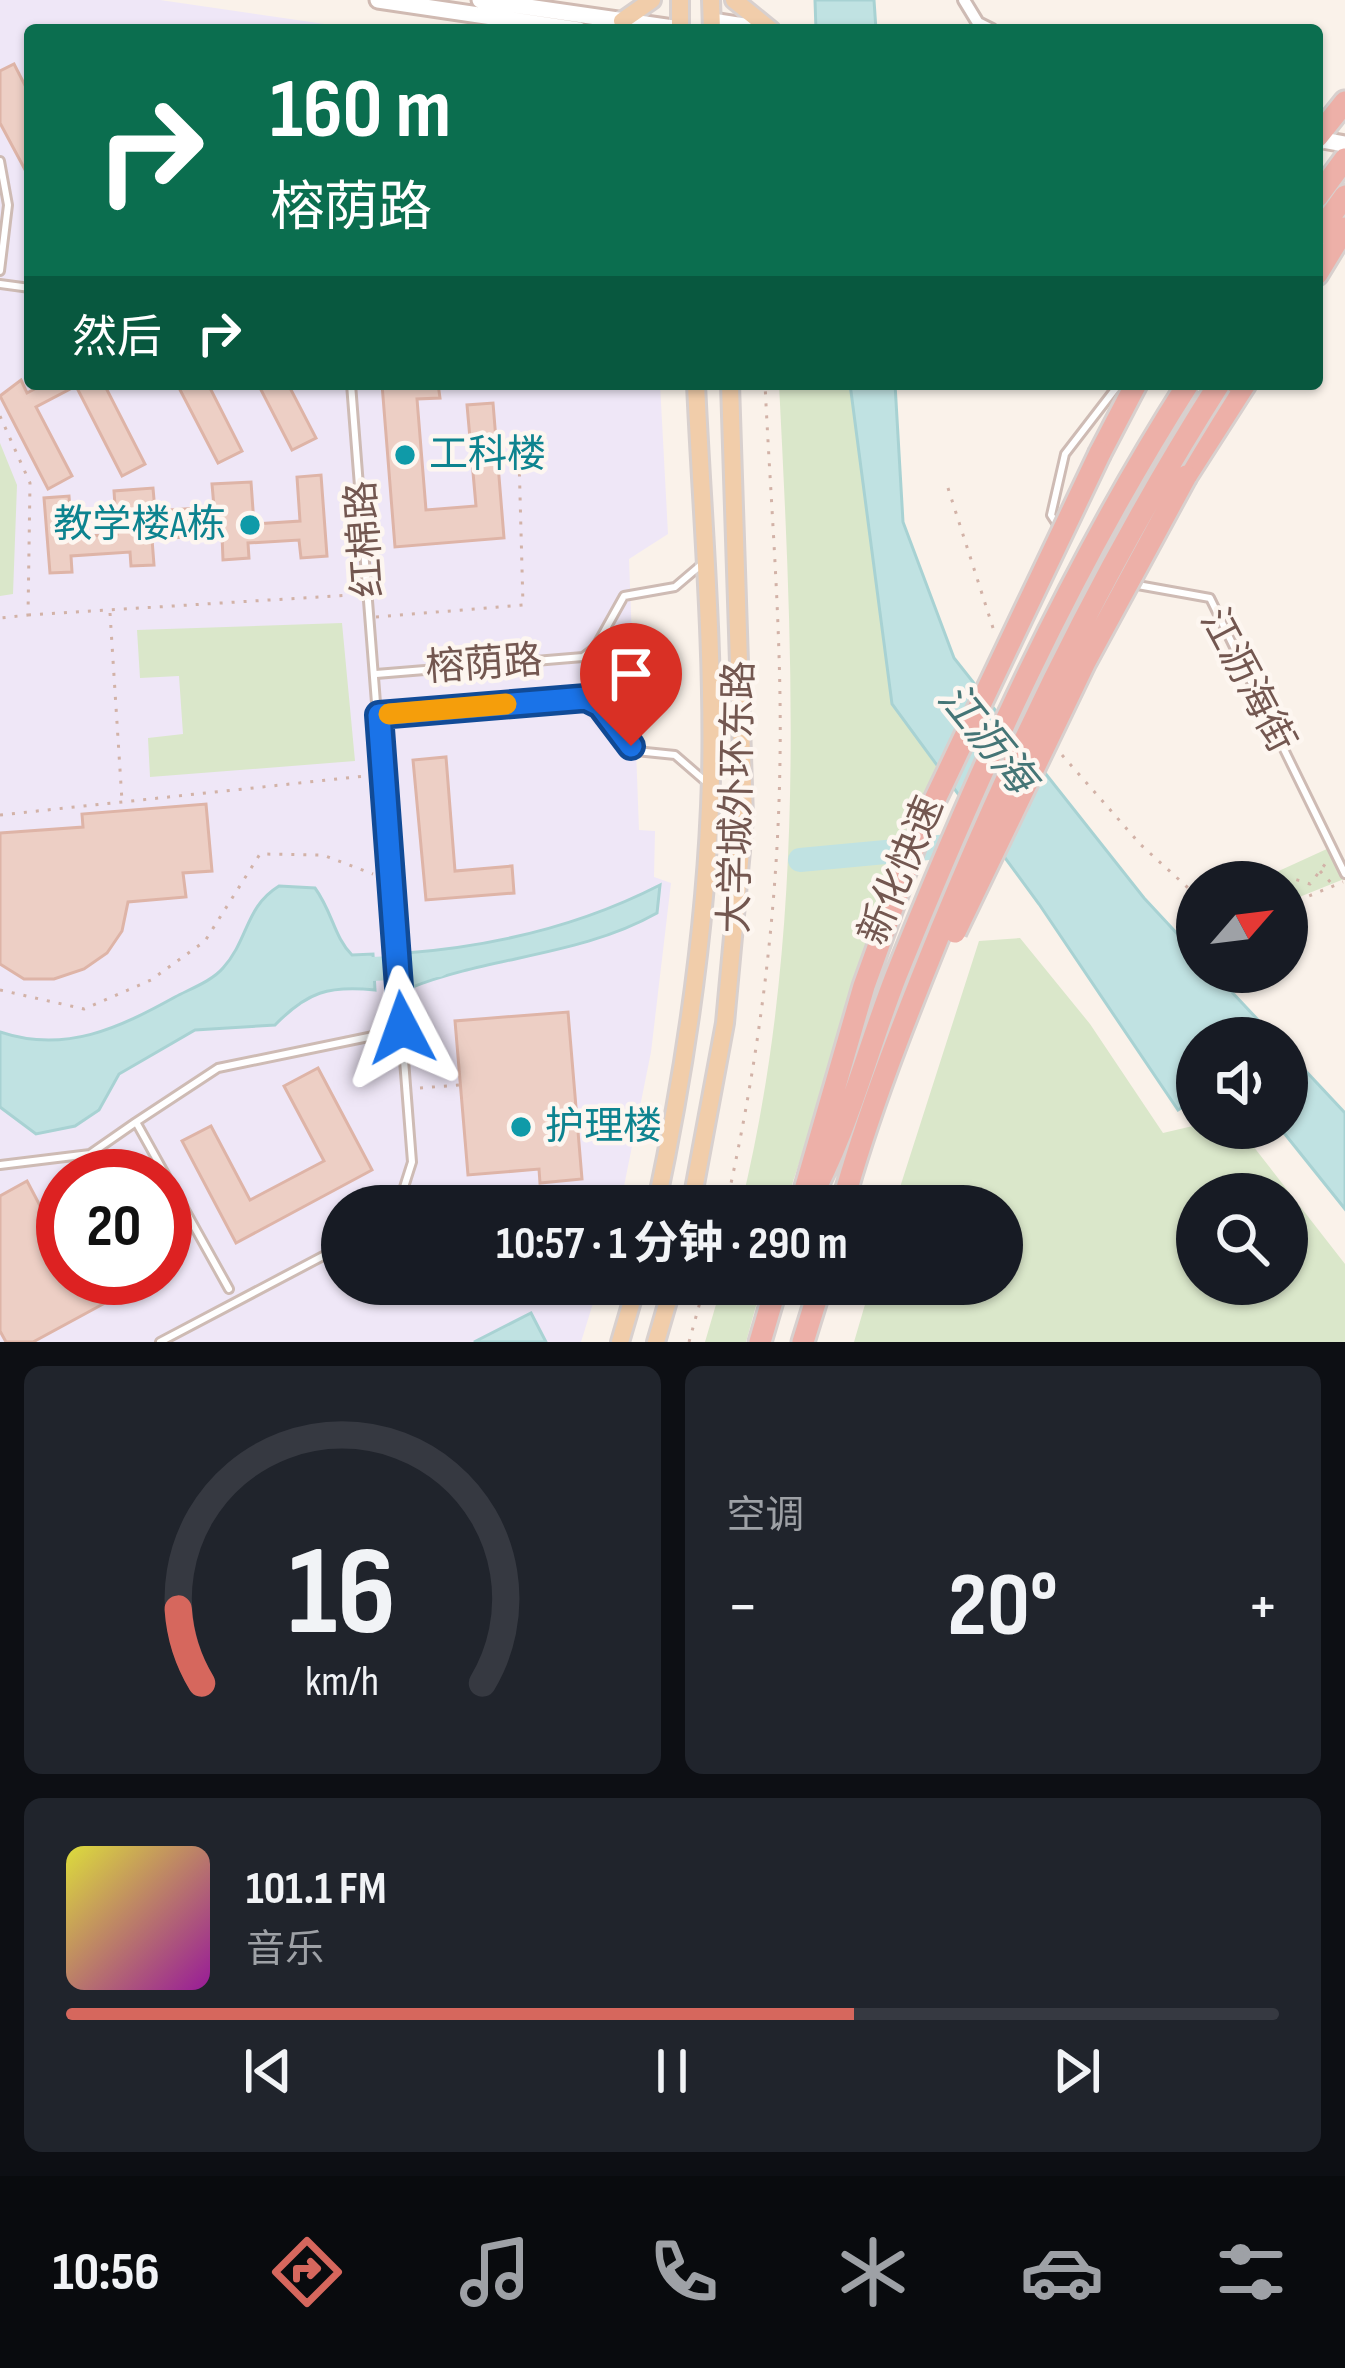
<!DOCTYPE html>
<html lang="zh">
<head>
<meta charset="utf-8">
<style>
  :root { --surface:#171b24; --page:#20242c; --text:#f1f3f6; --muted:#9ea1a6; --line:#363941; --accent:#d6675d }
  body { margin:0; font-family:"Sofia Sans Condensed","Noto Sans SC",sans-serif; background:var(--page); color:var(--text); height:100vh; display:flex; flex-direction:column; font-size:45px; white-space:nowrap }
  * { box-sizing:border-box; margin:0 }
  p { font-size:39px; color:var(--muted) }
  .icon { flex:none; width:66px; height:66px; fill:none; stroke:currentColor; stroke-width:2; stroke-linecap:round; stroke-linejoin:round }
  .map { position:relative; height:1342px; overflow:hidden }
  .sheet { display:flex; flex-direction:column; gap:24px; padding:24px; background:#0d0f14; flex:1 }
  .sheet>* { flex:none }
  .hud { position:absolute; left:24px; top:24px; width:1299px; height:366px; border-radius:12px; box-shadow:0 3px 9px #0004; background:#0b6e4f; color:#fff; overflow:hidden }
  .needle { width:78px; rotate:62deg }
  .buttons { position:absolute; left:1176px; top:861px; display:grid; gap:24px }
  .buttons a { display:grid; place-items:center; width:132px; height:132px; border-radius:50%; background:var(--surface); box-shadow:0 3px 9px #0004; font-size:60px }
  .speed { position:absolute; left:36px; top:1149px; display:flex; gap:24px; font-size:60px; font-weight:700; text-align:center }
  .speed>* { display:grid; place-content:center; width:156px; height:156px; border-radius:50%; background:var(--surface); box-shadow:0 3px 9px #0004; line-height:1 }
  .speed .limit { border:18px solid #d22; background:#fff; color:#111 }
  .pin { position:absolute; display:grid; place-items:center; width:102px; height:102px; color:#fff; margin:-123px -51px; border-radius:50% 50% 50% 0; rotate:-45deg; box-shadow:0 0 12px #0007 }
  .pin .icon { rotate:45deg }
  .me { position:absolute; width:132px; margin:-66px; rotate:356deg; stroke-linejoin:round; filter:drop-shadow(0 0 9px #0008) }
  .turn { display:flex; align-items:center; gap:42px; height:252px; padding:0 48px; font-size:54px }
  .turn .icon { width:156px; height:156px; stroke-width:2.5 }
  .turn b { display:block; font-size:84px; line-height:102px }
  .then { display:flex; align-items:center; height:114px; padding:0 48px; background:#0003; gap:24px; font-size:45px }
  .big { font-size:90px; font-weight:700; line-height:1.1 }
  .sheet .card { flex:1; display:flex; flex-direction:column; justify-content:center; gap:18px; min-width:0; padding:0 42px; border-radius:18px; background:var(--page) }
  .sheet .dial { align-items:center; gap:0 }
  .dial svg { height:312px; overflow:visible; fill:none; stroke:var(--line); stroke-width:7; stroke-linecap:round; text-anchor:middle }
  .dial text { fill:var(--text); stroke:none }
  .song { display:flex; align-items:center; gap:36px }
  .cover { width:144px; height:144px; border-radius:18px; background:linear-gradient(135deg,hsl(60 70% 55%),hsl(300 70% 35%)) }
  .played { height:12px; border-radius:6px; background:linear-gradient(90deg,var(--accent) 65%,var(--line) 65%) }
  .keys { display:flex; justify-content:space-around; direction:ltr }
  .heat { display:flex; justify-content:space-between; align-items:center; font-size:66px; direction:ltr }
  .sheet .tiles { flex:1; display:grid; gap:24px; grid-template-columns:1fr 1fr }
  .card:last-child { grid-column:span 2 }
  .trip { position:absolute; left:321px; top:1185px; width:702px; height:120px; border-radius:60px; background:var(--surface); box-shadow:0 3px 9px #0004; font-weight:700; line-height:120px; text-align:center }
  .menu { display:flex; height:192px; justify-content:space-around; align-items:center; background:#090b0e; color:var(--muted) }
  .menu .icon { width:84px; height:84px }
  .menu .on { color:var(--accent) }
  .menu b { font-size:54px; color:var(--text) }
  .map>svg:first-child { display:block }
  .education { fill:#efe7f7; fill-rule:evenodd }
  .green { fill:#dae7ca; fill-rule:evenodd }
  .water { fill:#c0e2e2; stroke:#a8d2d3; stroke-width:3 }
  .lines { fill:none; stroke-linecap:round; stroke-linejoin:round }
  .river { stroke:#c0e2e2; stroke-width:24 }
  .building { fill:#edcfc5; stroke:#deb4a7; stroke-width:3 }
  .lane-casing { stroke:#cebbb4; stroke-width:12 }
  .street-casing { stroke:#cebbb4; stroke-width:16 }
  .secondary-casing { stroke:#d0bab2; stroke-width:21 }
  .primary-casing { stroke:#d8d0ce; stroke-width:22 }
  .highway-casing { stroke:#d8d0ce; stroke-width:27 }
  .path { stroke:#d2b2a7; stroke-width:3; stroke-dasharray:3 9; stroke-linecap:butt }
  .lane { stroke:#fff; stroke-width:6 }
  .street { stroke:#fff; stroke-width:10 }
  .secondary { stroke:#fff; stroke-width:15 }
  .primary { stroke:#f1cdaa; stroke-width:16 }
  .highway { stroke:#edb0a8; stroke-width:21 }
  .highway-bridge-casing { stroke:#d8d0ce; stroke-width:27; stroke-linecap:butt }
  .highway-bridge { stroke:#edb0a8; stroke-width:21 }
  .route-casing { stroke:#114b97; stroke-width:30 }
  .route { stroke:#1a73e8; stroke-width:21 }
  .slow { stroke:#f59e0b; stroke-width:21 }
  .culture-dot { fill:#0f9aa8; stroke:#fdf6f0; stroke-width:4.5 }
  .labels { text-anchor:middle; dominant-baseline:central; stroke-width:9; stroke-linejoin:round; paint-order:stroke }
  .culture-label { font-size:39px; fill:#0d838f; stroke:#fdf6f0; text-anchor:start }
  .street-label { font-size:39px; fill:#735750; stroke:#fdf6f0 }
  .water-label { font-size:42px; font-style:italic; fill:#457576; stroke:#fdf6f0 }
</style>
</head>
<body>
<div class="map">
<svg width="1345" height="1342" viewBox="0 0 1345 1342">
  <rect width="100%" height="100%" fill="#faf2ea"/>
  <path class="education" d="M0,0h160l206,30h-336v354h630l8,150 -39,25 10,271 16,1 -1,46 17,6 -20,169 -31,154h-278v78h257l-18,58h-581zM63,1176h102v102h-102z"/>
  <path class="green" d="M779,384h71l42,319 55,79 -118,290 -44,134h-44c66,-272 52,-545 38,-822z
    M0,443l17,42 -4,109 -13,2z
    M342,623l13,138 -205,16 -2,-39 35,-4 -4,-58 -39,2 -3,-48z
    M1329,848l15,31 -57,23v-20h-32z
    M1020,938l70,86 73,109 34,-8 42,3 106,136v78h-491l17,-58h131v-78h-108l85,-265zM1287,1194v90h-90v-90z
    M722,1284h40l-16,58h-41z"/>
  <path class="water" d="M815,0h59l2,30h-60z
    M850,384h45l8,138 51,136 190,240 53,57v17h16l62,66h-78v60l-19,12 -139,-206 -147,-200z
    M660,885l-3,28c-76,43 -167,43 -247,75l-4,-35c90,-7 174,-27 254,-68z
    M279,886l36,2c18,25 19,49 37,67l21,-1 2,36c-46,-5 -68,2 -100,35l-80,5 -76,44 -20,36 -24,16 -39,8 -36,-27v-75c65,22 119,-4 175,-35 15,-8 37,-16 48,-29 26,-29 22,-61 56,-82z
    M1287,1051l58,62v96l-65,-81h7z
    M531,1313l15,29h-72z"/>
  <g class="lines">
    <path class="river" d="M800,860l171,-16
      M341,971l97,-6"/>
  </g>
  <path class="building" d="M14,64l16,31v84l-30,-56v-52z
    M21,380l6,13 17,-9h60l41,80 -23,12 -46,-90 -40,21 36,69 -24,13 -48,-93z
    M177,384h31l34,67 -24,12z
    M258,384h30l28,54 -24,12z
    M382,384h56l2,14 -23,1 9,111 50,-4 -9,-101 26,-2 11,135 -109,9z
    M321,475l6,81 -26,2 -2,-18 -51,3 1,15 -26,2 -1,-25 -70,4 2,26 -23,1 -1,-14 -59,4 1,16 -22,1 -6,-75 25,-2 3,41 45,-3 -3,-43 39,-3 2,23 59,-4 -2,-23 39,-2 3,42 46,-3 -3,-44z
    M446,757l9,114 57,-5 2,27 -88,7 -13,-140z
    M206,804l6,67 -29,2 3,24 -58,5 -6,29 -15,22 -23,16 -30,10h-30l-24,-15v-131l83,-6 -1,-13z
    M568,1012l14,167 -42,4 -1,-14 -71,6 -13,-154z
    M318,1068l54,102 -136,73 -54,-102 29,-15 39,74 74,-39 -40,-75z
    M27,1181l20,38 16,-7v66h88l-118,64h-27l-6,-11v-135z"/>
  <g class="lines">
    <g class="lane-casing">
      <path id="lane" d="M0,161l8,44 -8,66
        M0,284l30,4
        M351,384l61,778 -14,44
        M1060,529l-9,-14 14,-61 54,-70
        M1132,584l78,14 135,276
        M376,674l207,-17 12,-9 29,-52 51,-9 27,-23
        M379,715l207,-17 18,10 32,43 39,4 30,26
        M136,1122l82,-54 165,-34
        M0,1165l90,-11 46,-32 93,167
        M160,1342l182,-96"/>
    </g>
    <g class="street-casing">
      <path id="street" d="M964,0l14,23 14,7"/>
    </g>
    <g class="secondary-casing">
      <path id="secondary" d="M378,0l201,30
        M480,0l200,29
        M712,21l58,9
        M1317,139l28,5"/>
    </g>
    <g class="primary-casing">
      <path id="primary" d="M680,0v30
        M711,0l1,30
        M734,0l37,30
        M622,21l30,-21
        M656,1206c30,-141 51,-283 55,-427 3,-132 -9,-264 -15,-395
        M691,1206l34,-183 19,-205 -14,-434
        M620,1342l17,-58
        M656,1342l17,-58"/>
    </g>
    <g class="highway-casing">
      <path id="highway" d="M1317,137l28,-35
        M1317,197l28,-38
        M1317,235l28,-39
        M1317,274l28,-46
        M1100,453l36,-69
        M1186,476l59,-92
        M760,1342l17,-58
        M803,1342l18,-58"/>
    </g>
    <path class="path" d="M0,416l30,67 -2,132 -28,3
      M948,488l46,143
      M110,613l12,188
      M28,615l322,-20
      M376,617l147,-12 -4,-147
      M1062,755l79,90 56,51
      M0,815l365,-39
      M1320,871l14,15
      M1287,883l4,-5 19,6 19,-25
      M1287,905l56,-23
      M0,990l84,19 67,-29 54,-39 55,-87 63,1 50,19
      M420,1088l40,-3
      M726,1206c33,-146 52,-295 54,-446 2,-125 -9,-251 -15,-376
      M689,1342l16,-58"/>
    <use href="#lane" class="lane"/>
    <use href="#street" class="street"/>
    <use href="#secondary" class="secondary"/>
    <use href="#primary" class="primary"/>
    <use href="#highway" class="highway"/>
    <g class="highway-bridge-casing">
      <path id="highway-bridge" d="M955,932l130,-270 101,-186
        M803,1197l61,-211 56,-155 180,-378
        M806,1206c41,-72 60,-153 90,-230 82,-204 174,-407 292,-592
        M842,1206c26,-94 62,-185 99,-276 78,-189 168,-373 278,-546"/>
    </g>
    <use href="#highway-bridge" class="highway-bridge"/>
  </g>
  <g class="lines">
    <g class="route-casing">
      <path id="route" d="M402,1028l-23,-313 207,-17 14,7 31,41"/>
    </g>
    <use href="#route" class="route"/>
    <path class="slow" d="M389,714l117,-10"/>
  </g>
  <g class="culture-dot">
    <circle cx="405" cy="455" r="12"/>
    <circle cx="250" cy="525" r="12"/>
    <circle cx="521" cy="1127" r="12"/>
  </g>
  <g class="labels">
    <g class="culture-label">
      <text x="429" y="455">工科楼</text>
      <text x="226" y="525" text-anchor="end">教学楼A栋</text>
      <text x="545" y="1127">护理楼</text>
    </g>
    <g class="street-label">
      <text transform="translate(366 539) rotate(-94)">红棉路</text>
      <text transform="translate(484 665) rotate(-4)">榕荫路</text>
      <text transform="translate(1247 681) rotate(62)">江沥海街</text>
      <text transform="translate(738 797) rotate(-89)">大学城外环东路</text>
      <text transform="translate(902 871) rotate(-67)">新化快速</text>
    </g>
    <g class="water-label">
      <text transform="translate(986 739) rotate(51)">江沥海</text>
    </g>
  </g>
</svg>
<div class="buttons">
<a><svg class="needle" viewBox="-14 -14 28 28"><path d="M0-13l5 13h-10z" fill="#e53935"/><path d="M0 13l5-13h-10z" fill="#9ea1a6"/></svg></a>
<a><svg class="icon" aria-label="sound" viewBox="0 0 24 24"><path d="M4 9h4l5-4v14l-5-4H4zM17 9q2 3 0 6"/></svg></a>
<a><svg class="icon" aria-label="search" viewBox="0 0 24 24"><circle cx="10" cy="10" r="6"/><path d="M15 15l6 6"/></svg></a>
</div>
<div class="speed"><div class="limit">20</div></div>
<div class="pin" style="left:631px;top:746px;background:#d93025"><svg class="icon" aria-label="arrive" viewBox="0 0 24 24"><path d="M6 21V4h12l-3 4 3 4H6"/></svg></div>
<svg class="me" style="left:402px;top:1028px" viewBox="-20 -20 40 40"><path d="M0-17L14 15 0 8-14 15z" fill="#1a73e8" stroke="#fff" stroke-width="4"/></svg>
<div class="trip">10:57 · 1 分钟 · 290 m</div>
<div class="hud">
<div class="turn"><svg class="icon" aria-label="right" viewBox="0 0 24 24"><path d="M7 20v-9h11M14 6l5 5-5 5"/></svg><div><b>160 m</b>榕荫路</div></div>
<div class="then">然后<svg class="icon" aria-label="right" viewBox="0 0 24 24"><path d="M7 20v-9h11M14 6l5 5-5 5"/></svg></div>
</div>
</div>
<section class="sheet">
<div class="tiles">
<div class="card dial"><svg viewBox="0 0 100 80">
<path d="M14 69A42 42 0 1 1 86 69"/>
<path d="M14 69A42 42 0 0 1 8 50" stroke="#d6675d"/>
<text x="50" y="56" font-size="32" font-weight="700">16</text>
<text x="50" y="72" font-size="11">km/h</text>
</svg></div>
<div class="card"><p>空调</p>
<div class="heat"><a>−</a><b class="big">20°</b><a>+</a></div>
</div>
<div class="card">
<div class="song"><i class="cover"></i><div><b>101.1 FM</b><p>音乐</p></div></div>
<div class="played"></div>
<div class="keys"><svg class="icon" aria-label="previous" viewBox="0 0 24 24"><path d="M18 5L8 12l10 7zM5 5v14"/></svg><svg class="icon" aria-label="pause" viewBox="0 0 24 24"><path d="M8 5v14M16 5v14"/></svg><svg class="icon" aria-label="next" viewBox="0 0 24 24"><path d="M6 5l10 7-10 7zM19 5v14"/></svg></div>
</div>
</div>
</section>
<nav class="menu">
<b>10:56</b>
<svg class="icon on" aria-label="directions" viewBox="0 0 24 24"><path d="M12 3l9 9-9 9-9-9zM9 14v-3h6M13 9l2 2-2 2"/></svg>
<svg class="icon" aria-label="music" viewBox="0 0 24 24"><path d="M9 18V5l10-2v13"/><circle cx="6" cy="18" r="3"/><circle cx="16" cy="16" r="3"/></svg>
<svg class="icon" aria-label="phone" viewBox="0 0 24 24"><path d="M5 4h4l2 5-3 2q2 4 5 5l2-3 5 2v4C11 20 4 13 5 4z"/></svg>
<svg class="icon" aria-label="climate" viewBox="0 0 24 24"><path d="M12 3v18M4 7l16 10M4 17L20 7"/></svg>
<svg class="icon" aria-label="car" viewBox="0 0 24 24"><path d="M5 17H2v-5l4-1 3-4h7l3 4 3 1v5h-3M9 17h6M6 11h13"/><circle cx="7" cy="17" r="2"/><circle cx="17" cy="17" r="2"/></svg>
<svg class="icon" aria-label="filters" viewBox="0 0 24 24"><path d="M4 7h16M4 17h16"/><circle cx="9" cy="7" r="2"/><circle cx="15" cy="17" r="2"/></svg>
</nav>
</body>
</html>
